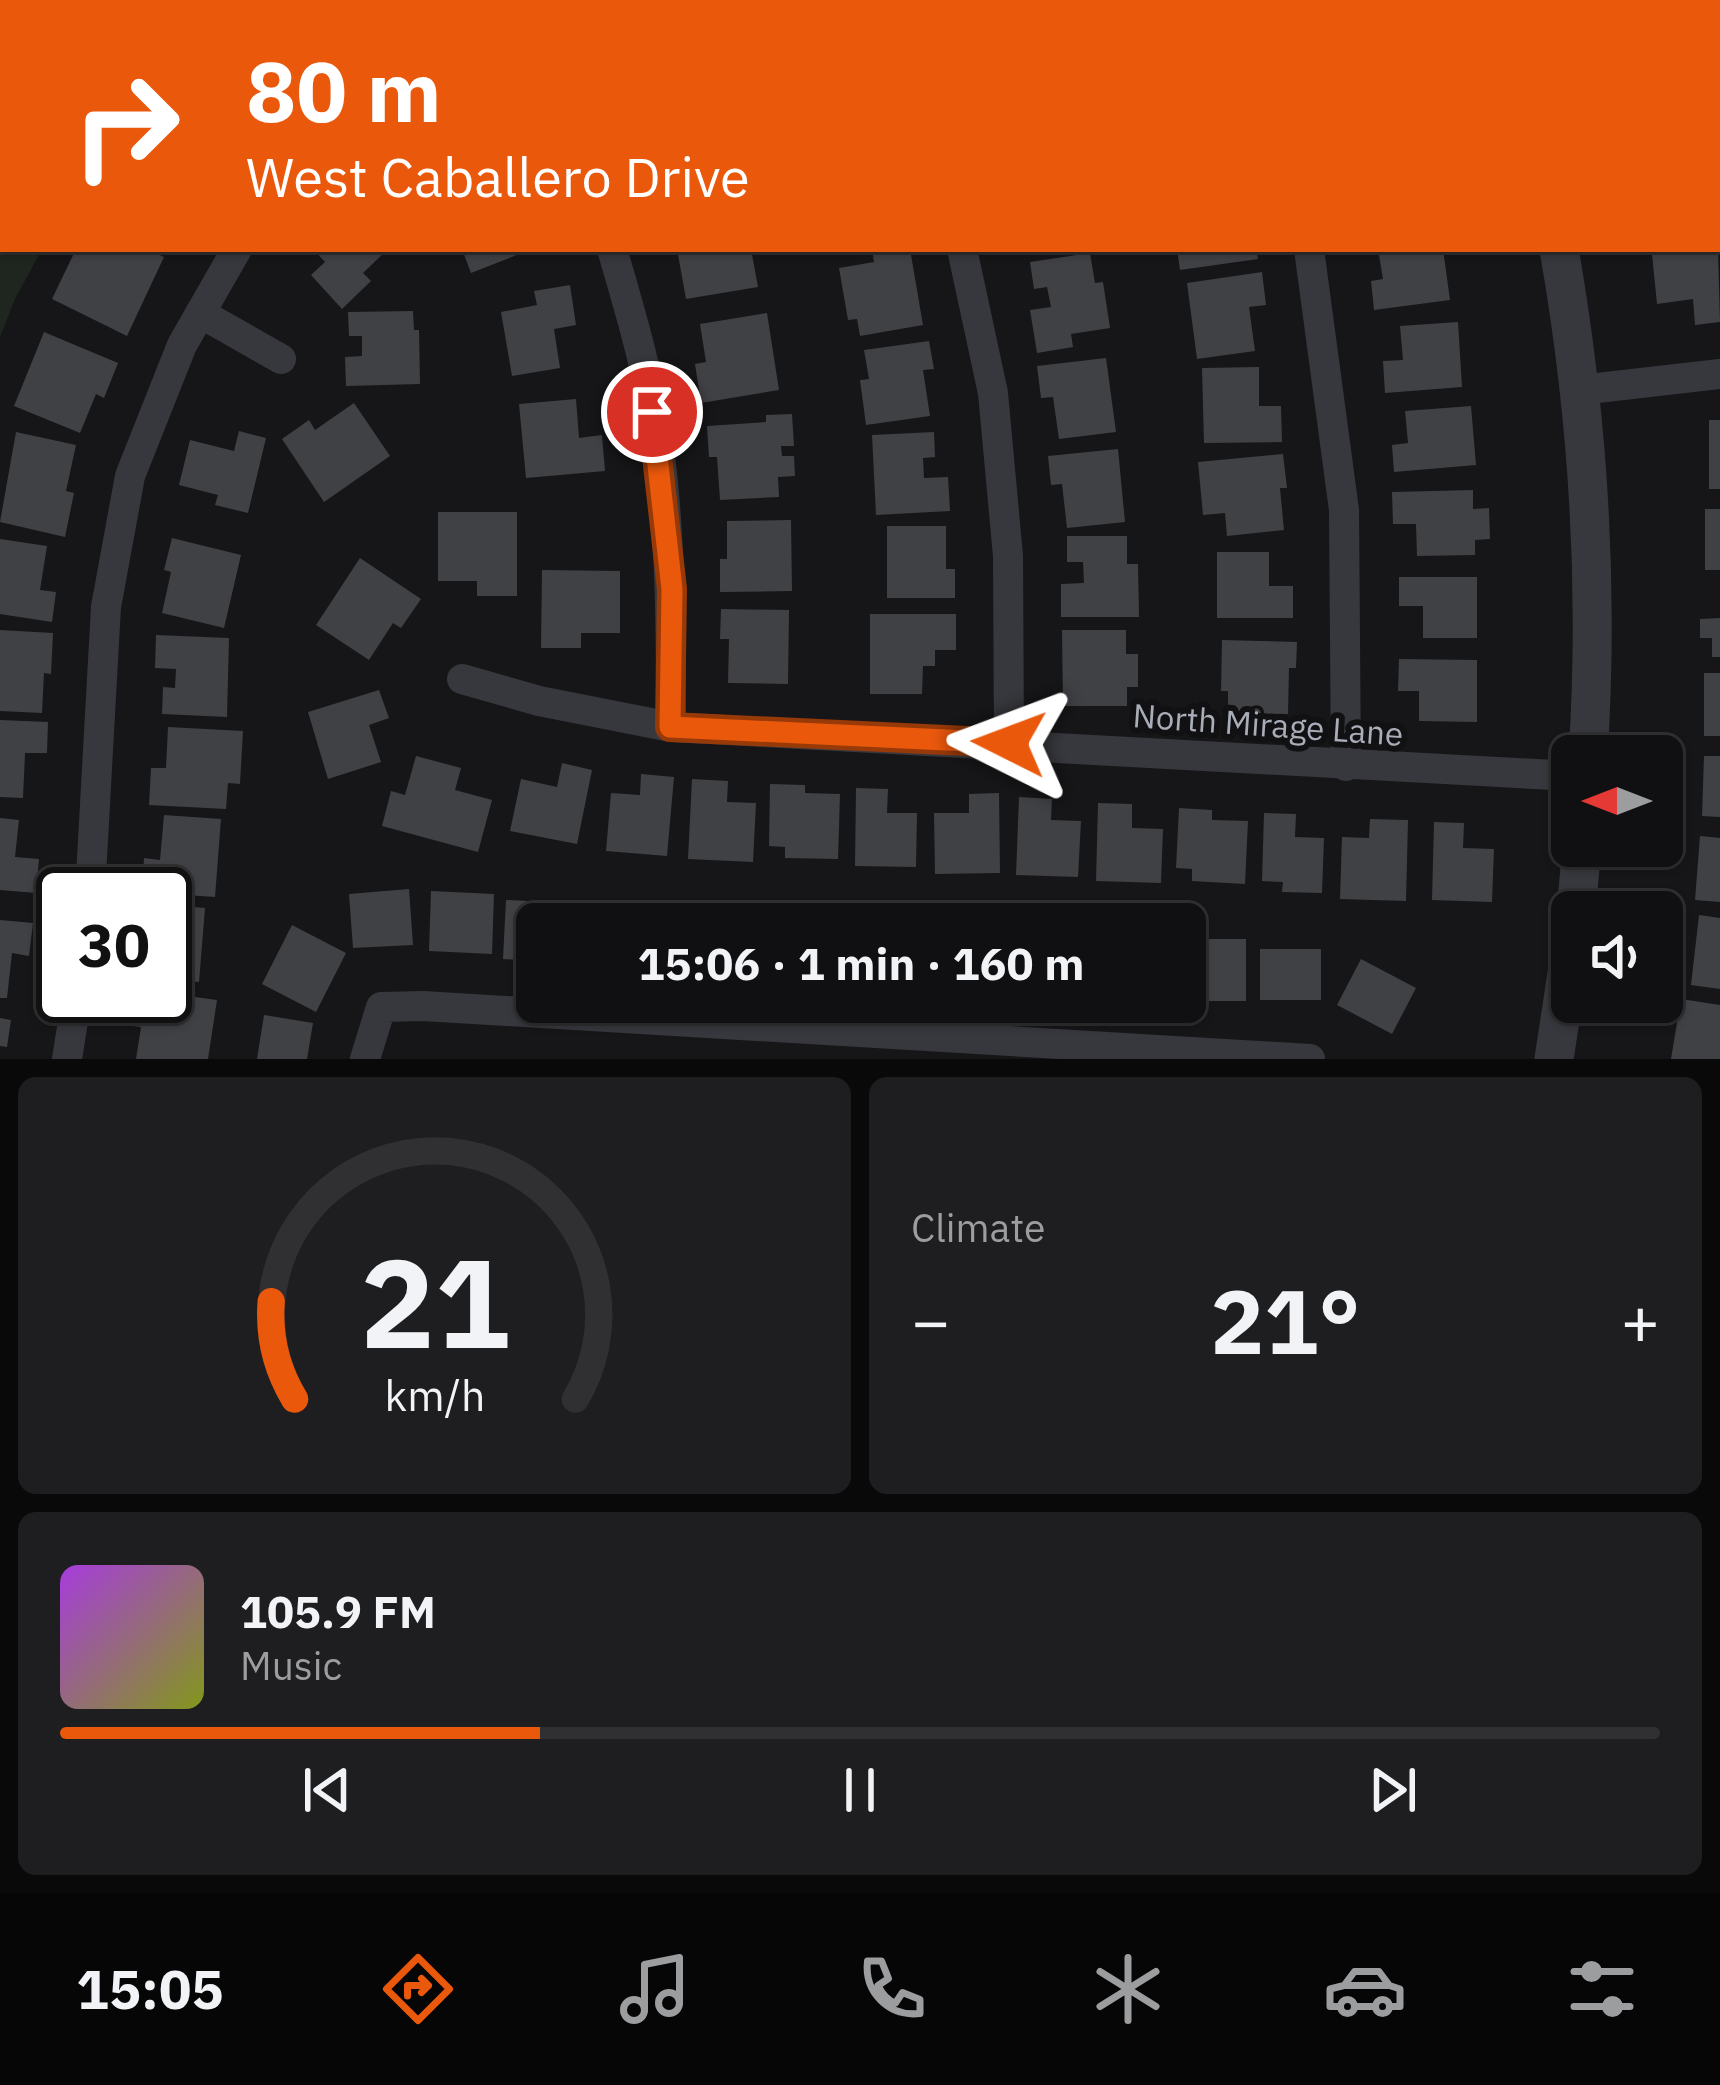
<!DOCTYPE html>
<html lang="en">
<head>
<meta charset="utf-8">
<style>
  :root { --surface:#101012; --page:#1e1e20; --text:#f1f3f6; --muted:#9c9d9f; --line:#303032; --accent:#ea580c }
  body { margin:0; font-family:"IBM Plex Sans",sans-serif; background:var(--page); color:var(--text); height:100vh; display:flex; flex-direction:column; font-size:45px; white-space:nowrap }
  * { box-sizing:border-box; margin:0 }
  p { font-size:39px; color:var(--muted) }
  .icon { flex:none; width:66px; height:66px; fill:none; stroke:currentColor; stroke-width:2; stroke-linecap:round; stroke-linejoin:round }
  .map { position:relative; height:1059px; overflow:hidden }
  .drawer { display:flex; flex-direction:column; gap:18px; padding:18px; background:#09090a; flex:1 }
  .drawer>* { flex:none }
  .hud { position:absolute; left:0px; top:0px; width:1722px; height:252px; box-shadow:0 3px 9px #0004,0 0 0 3px var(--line); background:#ea580c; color:#fff; overflow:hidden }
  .needle { width:78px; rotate:270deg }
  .controls { position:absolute; left:1551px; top:735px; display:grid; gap:24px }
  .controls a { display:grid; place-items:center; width:132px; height:132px; border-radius:18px; background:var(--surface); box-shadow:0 3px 9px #0004,0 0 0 3px var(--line); font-size:60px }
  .speed { position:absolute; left:36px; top:867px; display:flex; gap:24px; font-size:60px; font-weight:700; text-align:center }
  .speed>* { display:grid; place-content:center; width:156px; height:156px; border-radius:50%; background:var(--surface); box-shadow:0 3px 9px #0004,0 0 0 3px var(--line); line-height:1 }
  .speed .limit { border:6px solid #111; border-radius:18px; background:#fff; color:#111 }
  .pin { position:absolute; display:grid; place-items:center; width:102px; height:102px; color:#fff; margin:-51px; border:6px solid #fff; border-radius:50%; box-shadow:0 3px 12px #0007 }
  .me { position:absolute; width:132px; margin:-66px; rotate:273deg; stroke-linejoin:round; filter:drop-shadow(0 0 9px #0008) }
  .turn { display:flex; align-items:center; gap:42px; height:252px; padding:0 48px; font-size:54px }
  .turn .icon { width:156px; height:156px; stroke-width:2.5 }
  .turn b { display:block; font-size:84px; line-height:102px }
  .big { font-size:90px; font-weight:700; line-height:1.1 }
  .drawer .card { flex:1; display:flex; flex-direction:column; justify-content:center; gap:18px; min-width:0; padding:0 42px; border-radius:18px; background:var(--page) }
  .drawer .dial { align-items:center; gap:0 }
  .dial svg { height:312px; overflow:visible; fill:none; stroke:var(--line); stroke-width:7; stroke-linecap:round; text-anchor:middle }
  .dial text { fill:var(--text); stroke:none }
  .song { display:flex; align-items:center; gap:36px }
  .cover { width:144px; height:144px; border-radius:18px; background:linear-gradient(135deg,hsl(280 70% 55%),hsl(70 70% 35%)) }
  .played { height:12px; border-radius:6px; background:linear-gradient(90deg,var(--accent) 30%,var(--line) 30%) }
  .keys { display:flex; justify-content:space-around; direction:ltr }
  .heat { display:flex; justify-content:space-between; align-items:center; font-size:66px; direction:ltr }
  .drawer .tiles { flex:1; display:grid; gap:18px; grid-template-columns:1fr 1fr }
  .card:last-child { grid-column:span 2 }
  .trip { position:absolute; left:516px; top:903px; width:690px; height:120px; border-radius:18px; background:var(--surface); box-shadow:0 3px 9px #0004,0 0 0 3px var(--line); font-weight:700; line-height:120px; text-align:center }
  .tab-bar { display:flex; height:192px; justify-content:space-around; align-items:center; background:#060607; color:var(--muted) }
  .tab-bar .icon { width:84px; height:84px }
  .tab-bar .current { color:var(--accent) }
  .tab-bar b { font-size:54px; color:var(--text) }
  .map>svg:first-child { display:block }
  .green { fill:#1e261f }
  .building { fill:#404145 }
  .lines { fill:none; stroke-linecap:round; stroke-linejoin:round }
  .path { stroke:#3d3f44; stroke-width:4.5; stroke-dasharray:6 9; stroke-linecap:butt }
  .minor { stroke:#37383d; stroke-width:30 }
  .tertiary { stroke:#37383d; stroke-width:39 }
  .route-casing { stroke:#983908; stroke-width:30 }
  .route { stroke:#ea580c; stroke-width:21 }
  .labels { text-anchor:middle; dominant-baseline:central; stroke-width:12; stroke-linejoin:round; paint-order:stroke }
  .street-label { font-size:33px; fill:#a8adb8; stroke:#111113 }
</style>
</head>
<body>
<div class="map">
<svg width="1720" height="1059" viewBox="0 0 1720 1059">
  <rect width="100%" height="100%" fill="#161618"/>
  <path class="green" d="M0,0h181l-178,3v246h39l-27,50 -15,38z"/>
  <path class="building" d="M76,249h71l17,8 -37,79 -75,-37z
    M313,249h75l-25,24 8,8 -29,28 -31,-34 14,-13z
    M462,249h70l-61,24z
    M677,249h74l7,38 -72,12z
    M872,249h38l13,76 -63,11 -3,-17 -9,1 -9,-52 35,-6z
    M1177,249h79l2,10 -78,11z
    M1378,249h65l7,51 -76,10 -3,-29 12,-2z
    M1694,249h24l2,73 -25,3 -2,-26 -36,5 -5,-50z
    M1090,253l5,30 8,-1 7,46 -39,6 2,13 -36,6 -7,-43 21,-3 -4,-20 -13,2 -4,-27z
    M1262,272l4,33 -17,2 6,44 -58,8 -10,-76z
    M570,285l6,40 -22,4 6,39 -48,8 -11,-64 36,-7 -3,-14z
    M413,311l1,19h5l1,54 -74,2 -1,-29 17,-1v-20h-13l-1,-24z
    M767,313l12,77 -78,13 -6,-39 11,-2 -6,-38z
    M1458,322l4,65 -77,6 -2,-32 20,-1 -3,-34z
    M44,332l74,31 -14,35 -8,-4 -16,39 -66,-27z
    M929,341l5,28 -11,1 7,46 -64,9 -6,-45 9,-1 -5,-29z
    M1106,358l10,74 -57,7 -6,-42 -12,1 -4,-32z
    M1259,367v39h22l1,36 -78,1 -2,-75z
    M576,399l3,39 23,-3 3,36 -79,7 -7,-74z
    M354,403l36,53 -66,46 -42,-63 27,-19 6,10z
    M1471,406l5,59 -82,7 -2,-27 16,-2 -3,-32z
    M792,414l2,32h-13l1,10h12l1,20 -17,1 1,20 -59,3 -3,-43h-8l-2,-31 59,-4v-7z
    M1709,420h11v69h-11z
    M239,431l27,7 -18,75 -33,-8 3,-10 -39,-10 11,-45 44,11z
    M16,432l60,13 -10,46 8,2 -9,44 -65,-15z
    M934,432l1,25 -12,1 1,20 24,-1 2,34 -74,4 -4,-80z
    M1118,449l7,73 -58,6 -5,-44 -11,1 -3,-29z
    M1283,454l4,34h-7l4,42 -57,6 -2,-23 -22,2 -5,-53z
    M1473,490v19l16,-1 1,31 -15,1v15l-58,1 -1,-32h-23l-1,-32z
    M1705,509h15v61h-15z
    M438,512h79v84h-40v-15h-39z
    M791,520l1,71 -72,1v-33h7v-38z
    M887,526h59v43h9v29h-68z
    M1067,536h60v28h11l1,53h-78v-33l23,-1 -1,-21h-16z
    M172,538l69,17 -17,73 -62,-15 9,-41 -7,-2z
    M0,539l47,7 -7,44 16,2 -4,30 -52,-8z
    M1217,552h52v34h24v32h-76z
    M360,558l61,41 -20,29 -8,-5 -24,37 -53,-35z
    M542,570l78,1v62h-39v15h-40z
    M1399,577h78v61h-54v-32h-24z
    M721,609l68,1 -1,74 -60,-1 1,-44h-9z
    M870,614h86v36h-21v16h-12l-1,28h-52z
    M1720,618v39h-8v-19h-12v-19z
    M0,630l53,3 -2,41 -7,-1 -2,40 -42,-2z
    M1062,630h64v24h12v33h-11v19h-64z
    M156,635l73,3 -2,79 -65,-3 1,-27 12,1 1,-19 -21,-1z
    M1222,640l75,2 -1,26h-7l-1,46 -60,-1v-22h-7z
    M1399,659l78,1v62l-58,-1v-30h-21z
    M1704,673h16v63h-16z
    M379,690l10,28 -20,7 12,37 -53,17 -20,-67z
    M0,720l48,2 -1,31h-22l-2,45 -23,-1z
    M168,727l75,4 -3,53 -12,-1 -2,26 -77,-4 2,-37h15z
    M416,756l45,12 -6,22 37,10 -14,52 -96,-26 9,-35 14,4z
    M1704,756h16v61l-18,-1z
    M562,763l30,7 -15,74 -67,-13 11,-52 36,8z
    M641,774l33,3 -7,79 -61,-5 5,-58 29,2z
    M692,779l36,2 -1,21 29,1 -3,59 -65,-3z
    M770,784l35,1v8l35,1 -2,65 -53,-1v-11l-16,-1z
    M856,788l32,1 -1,24h30l-1,54 -61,-1z
    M999,793l1,80 -65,1 -1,-61h35v-19z
    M1019,797l33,2 -1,21 30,1 -3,56 -62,-2z
    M1098,803l34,1v24l31,1 -2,54 -65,-2z
    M1179,808l33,2v10l36,1 -3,63 -53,-3v-12l-16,-1z
    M1264,813l32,1 -1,23 29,1 -2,55 -40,-1 1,-10 -21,-1z
    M164,815l57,4 -6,78 -73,-5 2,-34 16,2z
    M0,818l19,2 -4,37 24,2 -3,34 -36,-3z
    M1370,819l38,1 -2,81 -66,-2 2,-62 27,1z
    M1434,822l30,1 -1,25 31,1 -2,53 -60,-2z
    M1700,836l20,2v64l-25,-2z
    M409,889l4,56 -60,3 -4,-54z
    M431,891l63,3 -2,60 -63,-3z
    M506,900l65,3 -1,21h-33v37l-34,-2z
    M165,905l40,3 -6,74 -34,-3z
    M582,906l62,1v17h-62z
    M732,912l64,3v9h-65z
    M658,914h62v10h-62z
    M1699,915l21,3v71l-29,-4z
    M0,920l33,3 -4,33 -17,-3 -5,45h-7z
    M292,925l54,28 -30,59 -54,-28z
    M1185,939h61v62h-61z
    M1260,949h61v51h-61z
    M1361,959l55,29 -24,46 -55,-29z
    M165,993l52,7 -9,59h-72l5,-32 -16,-2 4,-29h36z
    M1681,999l39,6v54h-49z
    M264,1015l49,8 -6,36h-50z
    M0,1018l11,2 -4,27 -7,-1z"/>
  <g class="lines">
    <path class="path" d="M28,3l1,-3
      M0,22l3,-2"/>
    <path class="minor" d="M384,0l4,3
      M896,0l1,3
      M1268,0v3
      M1719,7h1
      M612,249c19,65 39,132 47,199 12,93 12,186 12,279
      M962,249l31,144 15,163 1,187
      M1309,249l35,261 2,256
      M200,313l81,46
      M1580,390l140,-16
      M462,679l77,22 132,26 901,49
      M90,894l16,-287 24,-131 52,-131 55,-96
      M67,1059l10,-63
      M365,1059l16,-52 42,-1 887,53"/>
    <path class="tertiary" d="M1514,0l1,3
      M1559,249c29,166 40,338 29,507
      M1576,912l6,-66
      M1554,1059l18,-118"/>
  </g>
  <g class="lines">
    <g class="route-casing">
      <path id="route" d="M652,412l20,177 -2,138 339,16"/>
    </g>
    <use href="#route" class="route"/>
  </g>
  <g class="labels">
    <g class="street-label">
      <text transform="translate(1268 724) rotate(4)">North Mirage Lane</text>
    </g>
  </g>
</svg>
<div class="controls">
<a><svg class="needle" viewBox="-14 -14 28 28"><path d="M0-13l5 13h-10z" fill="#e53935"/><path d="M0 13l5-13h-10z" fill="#9c9d9f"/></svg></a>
<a><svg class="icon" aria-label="sound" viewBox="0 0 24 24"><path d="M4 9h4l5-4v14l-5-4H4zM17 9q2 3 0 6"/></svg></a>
</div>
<div class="speed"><div class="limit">30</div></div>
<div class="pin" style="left:652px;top:412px;background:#d93025"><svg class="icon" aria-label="arrive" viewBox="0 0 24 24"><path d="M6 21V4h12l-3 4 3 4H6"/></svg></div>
<svg class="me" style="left:1009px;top:743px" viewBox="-20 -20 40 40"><path d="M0-17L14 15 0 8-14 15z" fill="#ea580c" stroke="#fff" stroke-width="4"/></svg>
<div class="trip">15:06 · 1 min · 160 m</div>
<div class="hud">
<div class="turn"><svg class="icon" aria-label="right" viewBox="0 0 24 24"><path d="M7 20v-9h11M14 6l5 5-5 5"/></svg><div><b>80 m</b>West Caballero Drive</div></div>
</div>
</div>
<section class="drawer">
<div class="tiles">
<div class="card dial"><svg viewBox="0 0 100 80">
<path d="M14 69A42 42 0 1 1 86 69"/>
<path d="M14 69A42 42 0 0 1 8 44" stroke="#ea580c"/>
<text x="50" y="56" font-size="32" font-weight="700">21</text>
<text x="50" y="72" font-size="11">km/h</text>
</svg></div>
<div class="card"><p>Climate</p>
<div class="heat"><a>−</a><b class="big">21°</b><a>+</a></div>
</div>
<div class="card">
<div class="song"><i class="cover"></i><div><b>105.9 FM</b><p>Music</p></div></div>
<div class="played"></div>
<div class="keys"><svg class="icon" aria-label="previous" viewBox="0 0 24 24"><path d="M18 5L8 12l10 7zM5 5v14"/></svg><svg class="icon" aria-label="pause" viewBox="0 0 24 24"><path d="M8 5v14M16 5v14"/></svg><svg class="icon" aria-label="next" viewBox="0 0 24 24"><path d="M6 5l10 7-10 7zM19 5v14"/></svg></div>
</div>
</div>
</section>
<nav class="tab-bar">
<b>15:05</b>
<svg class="icon current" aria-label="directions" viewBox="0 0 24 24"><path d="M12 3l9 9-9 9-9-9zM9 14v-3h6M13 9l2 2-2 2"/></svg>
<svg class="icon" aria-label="music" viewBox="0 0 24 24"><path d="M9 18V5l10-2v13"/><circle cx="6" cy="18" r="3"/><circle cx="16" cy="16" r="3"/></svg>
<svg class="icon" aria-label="phone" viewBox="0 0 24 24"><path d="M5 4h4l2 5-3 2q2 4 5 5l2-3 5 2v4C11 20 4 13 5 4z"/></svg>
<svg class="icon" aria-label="climate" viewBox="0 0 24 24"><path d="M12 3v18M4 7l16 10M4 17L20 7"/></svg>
<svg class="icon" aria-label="car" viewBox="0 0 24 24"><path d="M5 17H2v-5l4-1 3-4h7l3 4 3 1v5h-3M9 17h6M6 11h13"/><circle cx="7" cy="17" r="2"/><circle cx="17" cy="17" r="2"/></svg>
<svg class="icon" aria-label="filters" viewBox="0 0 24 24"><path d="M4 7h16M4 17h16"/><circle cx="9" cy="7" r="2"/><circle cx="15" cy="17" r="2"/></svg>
</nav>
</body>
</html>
